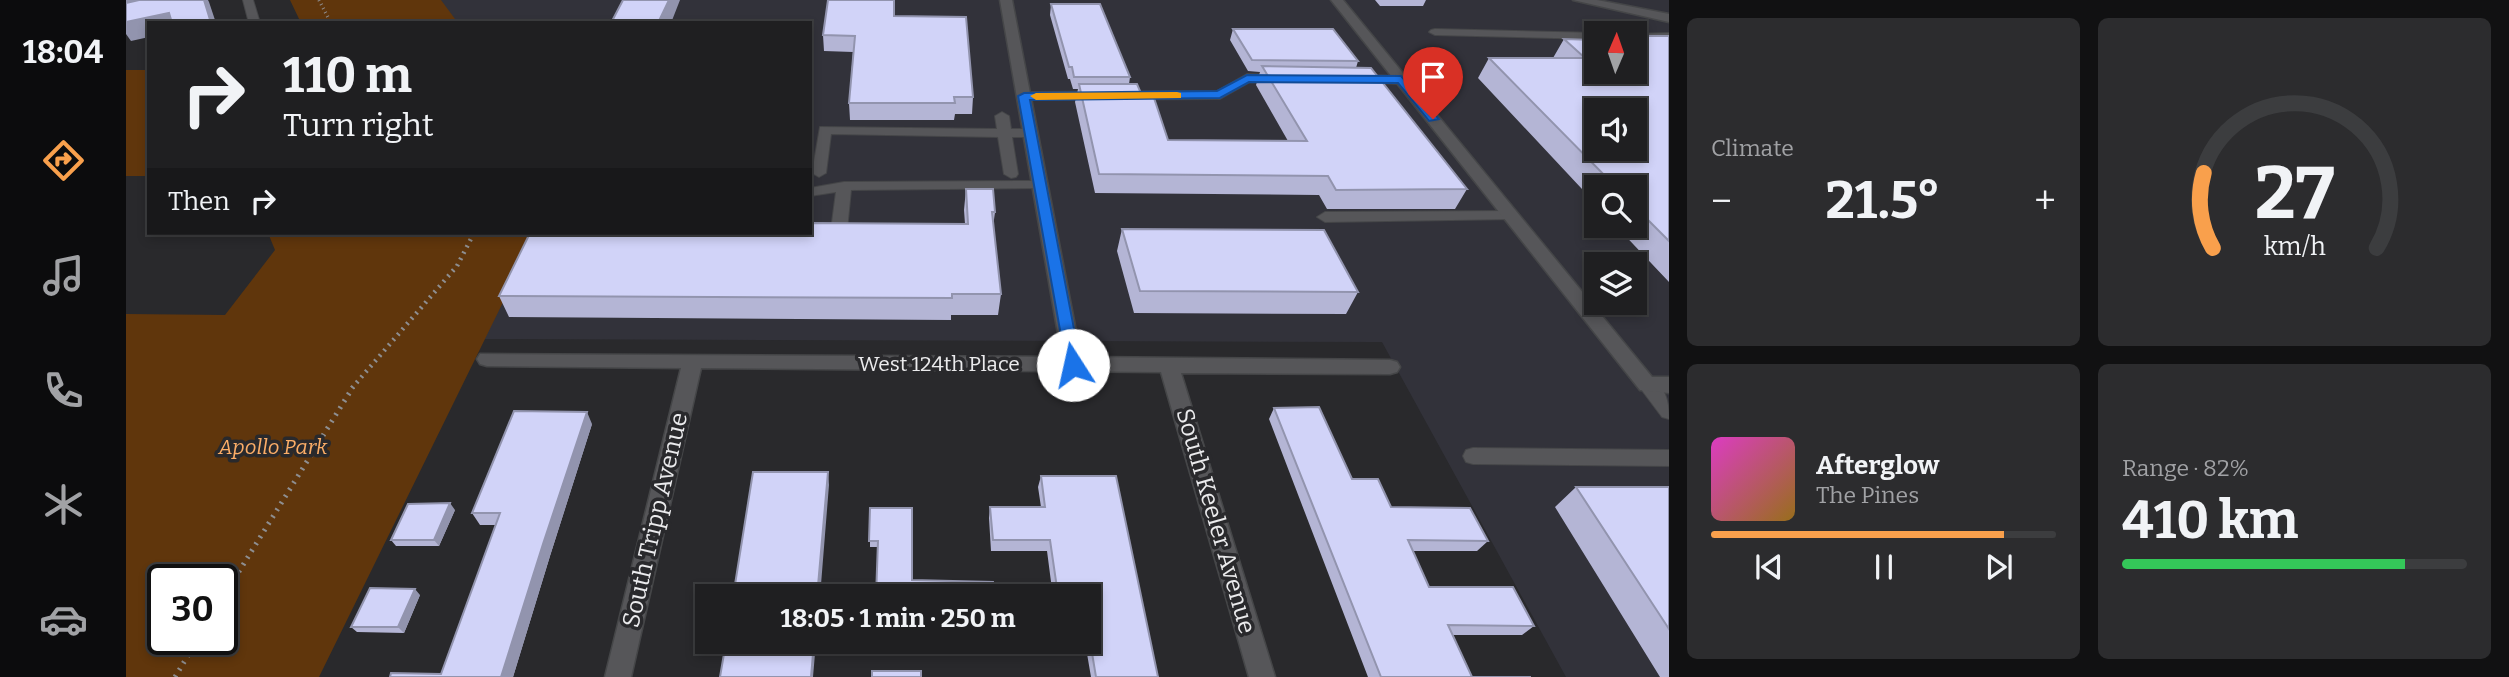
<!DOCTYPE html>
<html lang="en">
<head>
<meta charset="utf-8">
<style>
  :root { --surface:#1f1f21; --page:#2c2c2e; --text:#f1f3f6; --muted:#a1a2a5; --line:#3c3d3f; --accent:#f9a04c }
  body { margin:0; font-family:Bitter,serif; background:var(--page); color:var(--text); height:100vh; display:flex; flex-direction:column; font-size:26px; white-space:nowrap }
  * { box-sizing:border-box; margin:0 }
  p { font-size:23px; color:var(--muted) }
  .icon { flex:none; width:38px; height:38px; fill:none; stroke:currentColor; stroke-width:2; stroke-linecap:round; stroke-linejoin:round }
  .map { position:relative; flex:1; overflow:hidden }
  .details { display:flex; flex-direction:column; gap:18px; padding:18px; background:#111112; width:840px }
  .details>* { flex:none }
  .banner { position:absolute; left:21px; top:21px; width:665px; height:214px; border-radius:0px; box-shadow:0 4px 10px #0003,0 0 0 2px var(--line); background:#1f1f21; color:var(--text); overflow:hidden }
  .needle { width:46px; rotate:2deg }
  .tools { position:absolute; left:1458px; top:21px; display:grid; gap:14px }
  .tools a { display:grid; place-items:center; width:63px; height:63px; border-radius:0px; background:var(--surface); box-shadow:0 4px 10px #0003,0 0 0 2px var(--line); font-size:35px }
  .speed { position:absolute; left:21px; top:564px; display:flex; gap:14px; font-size:35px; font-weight:700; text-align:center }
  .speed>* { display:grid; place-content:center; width:91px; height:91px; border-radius:50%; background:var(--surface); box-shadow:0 4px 10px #0003,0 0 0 2px var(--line); line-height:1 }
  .speed .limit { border:4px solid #111; border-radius:10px; background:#fff; color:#111 }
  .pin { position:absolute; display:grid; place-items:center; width:60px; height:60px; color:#fff; margin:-72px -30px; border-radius:50% 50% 50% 0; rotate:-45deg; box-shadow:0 0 7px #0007 }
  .pin .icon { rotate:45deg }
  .me { position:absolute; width:77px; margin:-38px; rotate:350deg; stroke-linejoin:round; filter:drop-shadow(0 0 5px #0008) }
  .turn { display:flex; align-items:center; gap:24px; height:147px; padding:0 21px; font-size:32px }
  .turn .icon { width:91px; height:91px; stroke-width:2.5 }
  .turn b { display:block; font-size:49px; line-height:60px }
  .then { display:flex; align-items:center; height:66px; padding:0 21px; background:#0003; gap:14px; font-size:26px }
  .big { font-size:52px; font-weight:700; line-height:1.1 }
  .details .tile { flex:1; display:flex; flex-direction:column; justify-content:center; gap:10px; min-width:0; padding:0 24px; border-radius:10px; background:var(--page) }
  .details .dial { align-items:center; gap:0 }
  .dial svg { height:182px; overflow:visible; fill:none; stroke:var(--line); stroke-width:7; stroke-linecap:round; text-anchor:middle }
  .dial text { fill:var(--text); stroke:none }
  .song { display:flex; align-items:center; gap:21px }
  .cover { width:84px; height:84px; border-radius:10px; background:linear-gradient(135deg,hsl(310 70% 55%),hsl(40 70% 35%)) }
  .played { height:7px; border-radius:4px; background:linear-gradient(90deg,var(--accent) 85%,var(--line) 85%) }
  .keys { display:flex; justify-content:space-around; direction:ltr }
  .heat { display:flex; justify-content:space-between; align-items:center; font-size:38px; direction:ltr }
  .charge { height:10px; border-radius:5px; background:linear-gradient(90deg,#34c759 82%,var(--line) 0) }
  .details .tiles { flex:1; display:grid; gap:18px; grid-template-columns:repeat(2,1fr) }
  .trip { position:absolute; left:569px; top:584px; width:406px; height:70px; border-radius:0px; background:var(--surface); box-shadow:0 4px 10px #0003,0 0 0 2px var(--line); font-weight:700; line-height:70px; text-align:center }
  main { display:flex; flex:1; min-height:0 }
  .tab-bar { display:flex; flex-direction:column; width:126px; justify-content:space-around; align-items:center; background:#0c0c0d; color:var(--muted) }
  .tab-bar .icon { width:49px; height:49px }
  .tab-bar .active { color:var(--accent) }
  .tab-bar b { font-size:32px; color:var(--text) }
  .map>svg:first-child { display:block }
  .built { fill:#32323a; fill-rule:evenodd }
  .green { fill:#60360c; fill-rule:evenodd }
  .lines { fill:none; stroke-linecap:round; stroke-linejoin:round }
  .service-casing { stroke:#454648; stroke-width:2 }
  .minor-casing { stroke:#454648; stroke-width:3 }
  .path-far2 { stroke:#8e8e90; stroke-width:3.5; stroke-dasharray:1 3.5; stroke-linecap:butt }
  .path-far1 { stroke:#8e8e90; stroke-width:4.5; stroke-dasharray:2 5; stroke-linecap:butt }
  .path { stroke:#8e8e90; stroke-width:5; stroke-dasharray:2 6; stroke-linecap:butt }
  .service { fill:#565659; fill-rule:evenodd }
  .minor { fill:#565659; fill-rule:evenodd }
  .wall { fill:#b4b5d5 }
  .shaded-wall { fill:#9294ae }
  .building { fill:#d1d3f8; stroke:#9294ae; stroke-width:2; fill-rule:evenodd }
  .route { fill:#1a73e8; stroke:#114b97; stroke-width:2 }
  .slow { fill:#f59e0b }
  .labels { text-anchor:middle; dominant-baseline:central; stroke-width:7; stroke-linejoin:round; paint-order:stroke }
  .street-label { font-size:21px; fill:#ebebed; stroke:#29292c }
  .park-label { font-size:21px; font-style:italic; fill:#fbad67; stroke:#29292c }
  .near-street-label { font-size:24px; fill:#ebebed; stroke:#29292c }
</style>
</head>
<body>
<main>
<nav class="tab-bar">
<b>18:04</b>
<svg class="icon active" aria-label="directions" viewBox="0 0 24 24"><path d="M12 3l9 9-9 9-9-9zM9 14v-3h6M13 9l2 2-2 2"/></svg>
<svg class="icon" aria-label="music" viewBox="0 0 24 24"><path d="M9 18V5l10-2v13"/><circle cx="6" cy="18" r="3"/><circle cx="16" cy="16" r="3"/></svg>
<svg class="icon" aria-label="phone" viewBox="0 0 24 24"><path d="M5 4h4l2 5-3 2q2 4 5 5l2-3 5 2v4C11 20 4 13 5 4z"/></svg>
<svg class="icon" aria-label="climate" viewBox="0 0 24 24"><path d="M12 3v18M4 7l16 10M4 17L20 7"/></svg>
<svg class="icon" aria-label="car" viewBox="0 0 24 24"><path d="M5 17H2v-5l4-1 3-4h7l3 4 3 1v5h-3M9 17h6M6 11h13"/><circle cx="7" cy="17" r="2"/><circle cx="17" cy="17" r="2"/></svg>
</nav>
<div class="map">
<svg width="1543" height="677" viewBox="0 0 1543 677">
  <rect width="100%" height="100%" fill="#29292c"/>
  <path class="built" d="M225,0h1318v677h-103l-184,-335 -898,-3 46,-92 280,-14v-210h-446zM1470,33h38v39h-38zM1470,110h38v39h-38zM1470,187h38v39h-38zM1470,264h38v39h-38z"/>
  <path class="green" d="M164,0h151l17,23h-157z
    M0,70h23v106h-23z
    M142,233h269l-218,444h-193v-363l99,1 50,-65zM37,579h59v60h-59z"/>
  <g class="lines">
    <g class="service-casing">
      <path id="service" d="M117,0h10l7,23h-11z
        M1305,30l4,-1 164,4h-3v6l-161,-4 -6,-3z
        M1543,33v6l-35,1v-6z
        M1121,74l35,1 6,4 -6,4 -32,-1 -30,17 -196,1 -6,-4 6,-4 193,-1z
        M1233,75l42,1 6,4 -6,4 -46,-2v-6z
        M876,112l7,4 2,13h20l7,4 -7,4h-19l6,37 -2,3 -5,1 -7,-4 -6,-37 -167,-3 -5,39 -7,4 -7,-4 8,-46 177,2 -2,-13z
        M914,181l5,1v6l-194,2 -4,40 -8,5 -8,-5 5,-38 -26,4v-8l34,-6z
        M1385,211l5,2 3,3 -3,3 -191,3 -8,-5 8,-5z
        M1521,378c19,6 22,24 22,41l-7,-2 -24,-32 2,-5z
        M1347,448l196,2v16l-196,-2 -7,-2 -3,-6 3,-6z"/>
    </g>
    <g class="minor-casing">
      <path id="minor" d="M874,0h12l69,357 309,3 7,2 3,5 -3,5 -7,2 -209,-1 94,304h-26l-88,-305 -460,-4 -70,309h-26l76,-309 -194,-2 -7,-2 -3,-5 3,-5 582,3z
        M1205,0h12l309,377h17v16l-29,-3z
        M1447,0h24l72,14v8z"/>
    </g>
    <path class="path-far2" d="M193,0l12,23"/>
    <path class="path-far1" d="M226,388l105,-122 17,-33"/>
    <path class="path" d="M96,599l131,-212
      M49,677l23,-38"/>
    <use href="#service" class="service"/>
    <use href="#minor" class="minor"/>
  </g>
  <path class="wall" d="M1249,0h51l-3,6h-43z
    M925,4l79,73 -1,7 14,14 25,42 120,1 -32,-56 4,-13 -12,-1 -18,-31 3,-11 125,32 -2,7 111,121 -12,20h-128l-8,-14 -224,-2 -20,-91 3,-13h-5l-3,-10h-2l-18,-64z
    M768,16l79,81 -1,17h-17l-1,6h-104l-1,-17 4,-51 -29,-1 -1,-16z
    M1513,36h30v246l-53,-56h18v-39h-38v17l-118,-126 11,-20h64l11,-19 72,2z
    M840,189l29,23 -2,15 8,67 -3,21h-47v5l-442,-3 -10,-21 466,-72 -1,-14z
    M996,229l236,63 -12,22 -212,-1 -17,-62z
    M1148,408l78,71 39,28 97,34 -11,10h-64l16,36 105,39 -12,9h-70l20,42h59h-163l-99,-258z
    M466,424l-42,132 -37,121h-123l51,-3 55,-149h-16l-8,-12z
    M915,476l117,201h-67l-6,-35h3v-45h-35l-6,-46h-56l-2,-33 1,-11h51l-3,-20z
    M1450,487h93v190h-9l-105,-170z
    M744,508l42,72 -36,17 2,-50h-8z
    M329,510l-16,36h-43l-5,-6z
    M294,595l-16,38 -47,-1 -6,-5z"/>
  <path class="shaded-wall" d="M0,0h50l-50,11z
    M78,0h4l1,2 7,21h-5z
    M543,0h11l-9,23h-13z
    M43,13l6,10h-26v14l-18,4 -5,-7v-12z
    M461,412l5,12 -42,132 -37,121h-12l42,-133z
    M702,472l1,13 -9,112h-3z
    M324,503l5,7 -16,36 -5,-6z
    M289,589l5,6 -16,38 -6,-6z
    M688,642h2l-3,35h-2z"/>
  <path class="building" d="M13,0h65l7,23h-39l-3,-10 -43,9v-19z
    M497,0h46l-11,23h-47z
    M702,0h66v16l72,1 7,80h-19l1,6h-106l6,-67 -32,-1z
    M925,4h49l30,73h-56l-2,-10h-3z
    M1107,29h100l25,32 -106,-1z
    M1513,36h30v205l-35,-35v-19h-18l-127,-129h96l-21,-19 32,1v32h38v-31h11zM1470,110h38v39h-38z
    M1136,66l109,2 96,121 -131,1 -8,-14 -229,-2 -20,-90h58l6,14h11l14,42 139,1z
    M840,189h27l2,23h-3l9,82h-49v4l-453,-2 31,-63h280v-10l158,1z
    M996,229l202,1 34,62 -218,-1z
    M1193,407l33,72h26l13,28 79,1 18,33 -80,-1 21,47h84l21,39 -86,-1 24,52h59h-150l-107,-269z
    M388,411l73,1 -44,132 -42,133h-111l1,-4 50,1 59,-161h-28z
    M627,472h75l-11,125h-84z
    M915,476h75l42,201h-62l-8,-48v-32h-5v-2h-25l-8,-55h-57l-3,-33h55z
    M1450,487h93v142z
    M324,503l-16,37h-43l17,-36z
    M744,508h42v72l81,2 2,15h-119l2,-56h-9z
    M244,588l45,1 -17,38h-47z
    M600,642h88l-3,35h-91z
    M746,671h49v6h-49z"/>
  <path class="route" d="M1121,75l154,1 38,43 -10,2 -31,-38 -149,-1 -29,16 -190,2 51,265 -8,6 -6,-2 -49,-273 6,-3 193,-2z"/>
  <path class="slow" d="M1051,92l4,1v5l-145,2 -6,-4 6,-3z"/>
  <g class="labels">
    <g class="street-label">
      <text x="813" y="364">West 124th Place</text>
    </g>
    <g class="park-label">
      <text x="147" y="447">Apollo Park</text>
    </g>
    <g class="near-street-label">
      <text transform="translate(529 520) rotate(-77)">South Tripp Avenue</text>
      <text transform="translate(1090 521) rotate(74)">South Keeler Avenue</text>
    </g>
  </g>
</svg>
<div class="tools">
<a><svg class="needle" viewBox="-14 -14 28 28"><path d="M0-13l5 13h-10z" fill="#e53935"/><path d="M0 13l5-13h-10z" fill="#a1a2a5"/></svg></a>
<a><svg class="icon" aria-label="sound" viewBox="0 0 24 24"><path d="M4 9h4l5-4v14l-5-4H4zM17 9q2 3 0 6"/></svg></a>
<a><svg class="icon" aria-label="search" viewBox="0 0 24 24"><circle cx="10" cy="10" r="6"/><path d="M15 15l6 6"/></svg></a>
<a><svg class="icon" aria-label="layers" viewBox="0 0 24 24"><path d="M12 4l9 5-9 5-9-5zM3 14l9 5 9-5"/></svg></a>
</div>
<div class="speed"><div class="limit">30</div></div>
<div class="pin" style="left:1307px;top:119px;background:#d93025"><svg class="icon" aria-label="arrive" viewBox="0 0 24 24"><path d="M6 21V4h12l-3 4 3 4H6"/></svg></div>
<svg class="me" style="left:947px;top:365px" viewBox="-20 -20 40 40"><circle r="19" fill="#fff"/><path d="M0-13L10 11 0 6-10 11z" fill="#1a73e8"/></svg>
<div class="trip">18:05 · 1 min · 250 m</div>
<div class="banner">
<div class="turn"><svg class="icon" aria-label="right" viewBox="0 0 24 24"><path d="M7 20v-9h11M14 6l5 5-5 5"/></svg><div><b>110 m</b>Turn right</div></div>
<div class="then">Then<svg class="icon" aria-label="right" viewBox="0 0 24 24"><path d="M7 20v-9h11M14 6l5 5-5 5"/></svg></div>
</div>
</div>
<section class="details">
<div class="tiles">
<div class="tile"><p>Climate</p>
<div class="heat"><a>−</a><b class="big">21.5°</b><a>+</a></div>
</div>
<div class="tile dial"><svg viewBox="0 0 100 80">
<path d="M14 69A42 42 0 1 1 86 69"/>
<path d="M14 69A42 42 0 0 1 10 36" stroke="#f9a04c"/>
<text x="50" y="56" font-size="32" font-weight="700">27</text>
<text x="50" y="72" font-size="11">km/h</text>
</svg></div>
<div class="tile">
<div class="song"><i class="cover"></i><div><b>Afterglow</b><p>The Pines</p></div></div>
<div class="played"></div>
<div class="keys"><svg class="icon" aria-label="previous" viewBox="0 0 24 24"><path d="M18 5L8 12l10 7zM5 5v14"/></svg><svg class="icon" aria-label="pause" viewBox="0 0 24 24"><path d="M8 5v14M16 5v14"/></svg><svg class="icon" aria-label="next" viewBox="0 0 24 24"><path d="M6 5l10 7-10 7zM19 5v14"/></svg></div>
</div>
<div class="tile"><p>Range · 82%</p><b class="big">410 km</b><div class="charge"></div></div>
</div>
</section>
</main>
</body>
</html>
